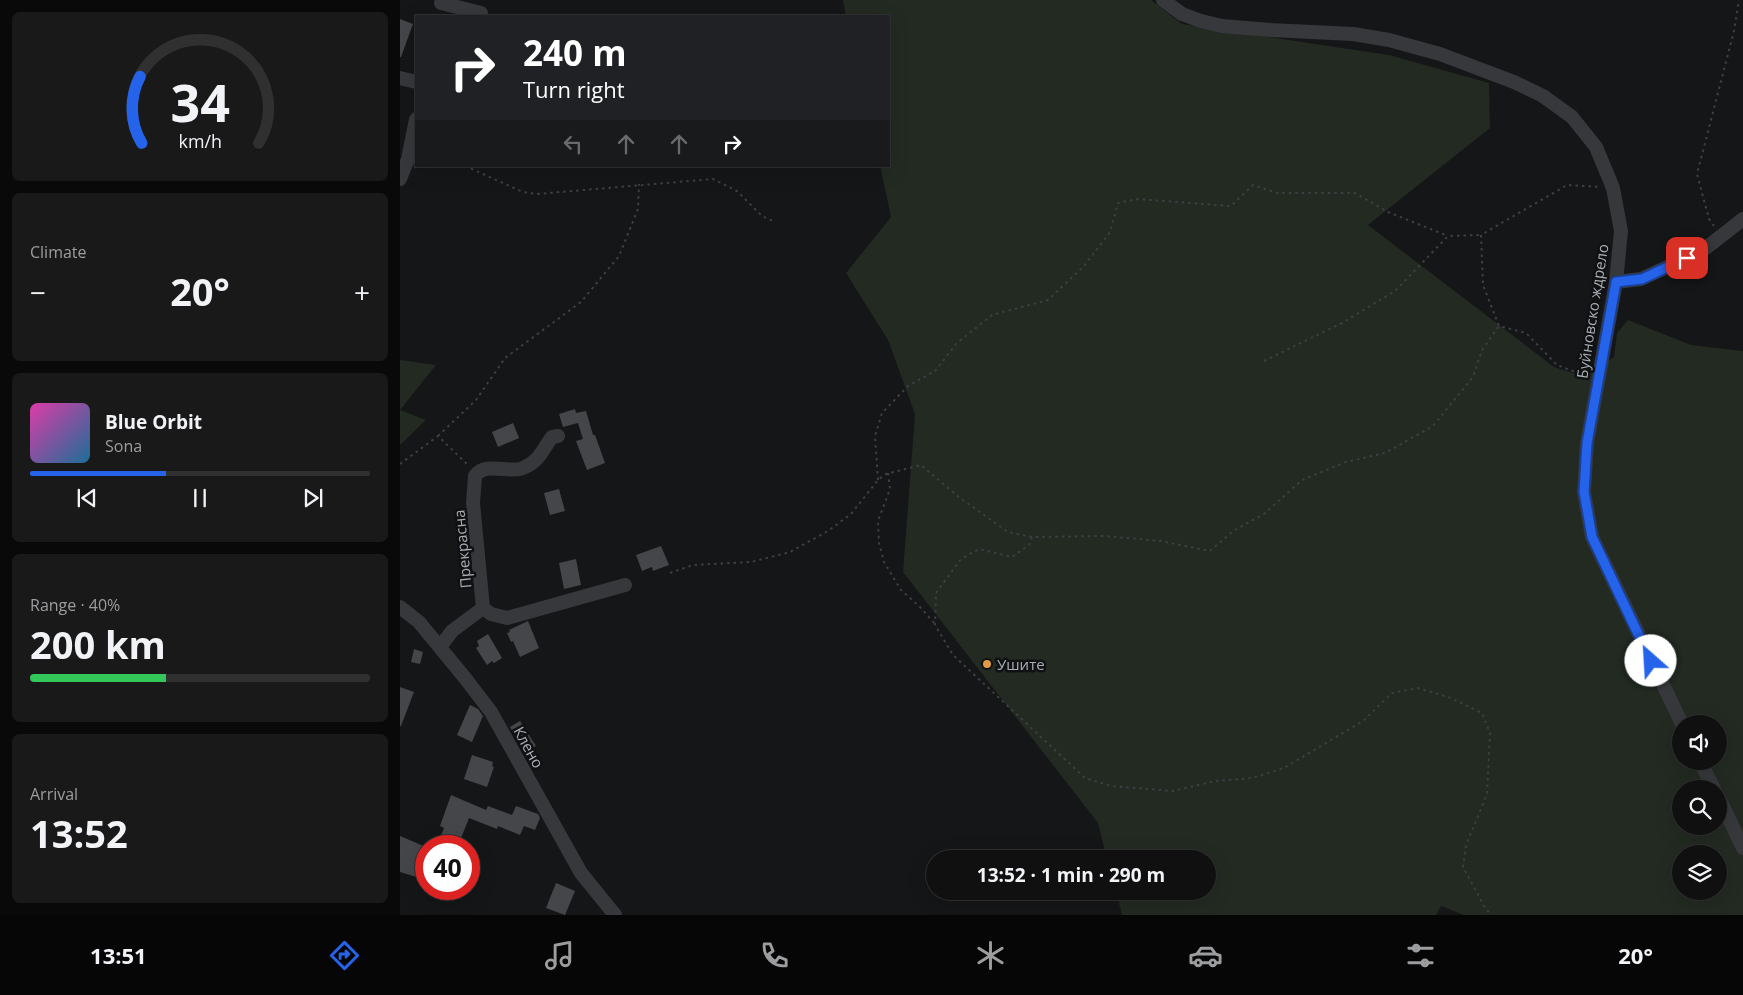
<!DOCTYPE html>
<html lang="en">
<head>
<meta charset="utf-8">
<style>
  :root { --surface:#101011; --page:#19191a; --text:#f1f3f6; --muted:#9c9d9f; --line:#303031; --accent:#2563eb }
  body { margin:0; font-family:"Open Sans",sans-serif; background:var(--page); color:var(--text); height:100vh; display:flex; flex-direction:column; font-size:19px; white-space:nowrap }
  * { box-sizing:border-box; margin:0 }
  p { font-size:16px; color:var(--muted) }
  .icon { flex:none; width:28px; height:28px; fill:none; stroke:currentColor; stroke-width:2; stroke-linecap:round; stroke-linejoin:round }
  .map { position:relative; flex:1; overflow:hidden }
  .details { display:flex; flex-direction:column; gap:12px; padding:12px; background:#090909; width:400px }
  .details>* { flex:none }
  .top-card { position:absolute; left:15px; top:15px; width:475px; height:152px; border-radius:0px; box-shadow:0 5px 20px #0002,0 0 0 1px var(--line); background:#202124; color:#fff; overflow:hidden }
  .controls { position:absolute; left:1272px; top:715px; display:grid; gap:10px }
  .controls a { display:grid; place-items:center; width:55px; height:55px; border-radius:50%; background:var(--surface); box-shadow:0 5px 20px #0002,0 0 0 1px var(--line); font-size:25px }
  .speed { position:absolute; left:15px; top:835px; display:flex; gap:10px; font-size:25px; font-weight:700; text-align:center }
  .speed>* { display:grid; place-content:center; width:65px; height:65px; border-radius:50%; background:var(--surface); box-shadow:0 5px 20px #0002,0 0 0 1px var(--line); line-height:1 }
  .speed .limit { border:8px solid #d22; background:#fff; color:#111 }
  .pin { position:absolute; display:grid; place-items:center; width:42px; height:42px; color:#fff; margin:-21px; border-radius:10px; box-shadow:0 2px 8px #0006 }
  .me { position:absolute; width:55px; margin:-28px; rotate:334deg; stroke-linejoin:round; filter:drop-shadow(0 0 4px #0008) }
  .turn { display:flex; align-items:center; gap:18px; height:105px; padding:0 25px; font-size:22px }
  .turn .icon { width:65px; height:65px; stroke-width:2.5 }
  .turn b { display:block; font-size:35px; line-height:42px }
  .lanes { display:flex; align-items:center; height:48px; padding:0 25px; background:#0003; justify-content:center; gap:25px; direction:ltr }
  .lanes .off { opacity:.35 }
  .big { font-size:38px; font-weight:700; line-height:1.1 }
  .details .tile { flex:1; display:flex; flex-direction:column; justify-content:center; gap:8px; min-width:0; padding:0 18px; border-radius:8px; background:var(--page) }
  .details .dial { align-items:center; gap:0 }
  .dial svg { height:130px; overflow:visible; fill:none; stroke:var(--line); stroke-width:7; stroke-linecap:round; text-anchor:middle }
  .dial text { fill:var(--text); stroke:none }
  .song { display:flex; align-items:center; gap:15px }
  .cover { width:60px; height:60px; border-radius:8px; background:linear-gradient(135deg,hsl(320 70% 55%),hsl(200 70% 35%)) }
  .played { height:5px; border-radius:2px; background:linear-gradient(90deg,var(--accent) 40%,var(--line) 40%) }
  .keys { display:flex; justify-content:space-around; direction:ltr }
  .heat { display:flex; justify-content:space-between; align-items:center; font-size:28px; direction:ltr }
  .charge { height:8px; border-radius:4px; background:linear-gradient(90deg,#34c759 40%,var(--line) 0) }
  .trip { position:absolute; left:526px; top:850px; width:290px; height:50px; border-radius:25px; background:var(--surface); box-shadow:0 5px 20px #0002,0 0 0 1px var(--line); font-weight:700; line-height:50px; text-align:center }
  .dock { display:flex; height:80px; justify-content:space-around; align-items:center; background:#060607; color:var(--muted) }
  .dock .icon { width:35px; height:35px }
  .dock .selected { color:var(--accent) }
  .dock b { font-size:22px; color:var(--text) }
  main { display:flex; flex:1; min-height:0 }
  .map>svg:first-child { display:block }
  .green { fill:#222a22; fill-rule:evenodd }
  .building { fill:#45464a }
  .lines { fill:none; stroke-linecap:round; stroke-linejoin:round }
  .path { stroke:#3d3f43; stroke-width:2; stroke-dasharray:2.5 4; stroke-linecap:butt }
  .minor { stroke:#37383c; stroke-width:14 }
  .route-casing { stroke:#184099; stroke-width:12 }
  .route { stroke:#2563eb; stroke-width:9 }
  .poi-dot { fill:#e19944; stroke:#101112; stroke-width:2 }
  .labels { text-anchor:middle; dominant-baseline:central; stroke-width:5; stroke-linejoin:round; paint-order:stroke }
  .street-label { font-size:15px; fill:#a9aeb6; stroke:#101112 }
  .poi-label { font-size:15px; fill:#a9aeb6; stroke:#101112; text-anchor:start }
</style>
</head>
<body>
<main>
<section class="details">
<div class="tile dial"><svg viewBox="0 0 100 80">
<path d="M14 69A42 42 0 1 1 86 69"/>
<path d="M14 69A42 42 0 0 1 13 28" stroke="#2563eb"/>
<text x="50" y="56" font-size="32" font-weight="700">34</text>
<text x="50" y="72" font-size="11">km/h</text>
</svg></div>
<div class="tile"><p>Climate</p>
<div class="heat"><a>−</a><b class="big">20°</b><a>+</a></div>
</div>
<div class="tile">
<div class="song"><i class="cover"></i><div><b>Blue Orbit</b><p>Sona</p></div></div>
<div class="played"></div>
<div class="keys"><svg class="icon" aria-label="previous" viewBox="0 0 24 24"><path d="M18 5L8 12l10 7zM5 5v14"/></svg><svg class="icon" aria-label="pause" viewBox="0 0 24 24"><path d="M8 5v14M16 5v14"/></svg><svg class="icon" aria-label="next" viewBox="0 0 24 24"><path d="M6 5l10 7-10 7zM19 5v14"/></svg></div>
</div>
<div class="tile"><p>Range · 40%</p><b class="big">200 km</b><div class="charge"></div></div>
<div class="tile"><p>Arrival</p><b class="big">13:52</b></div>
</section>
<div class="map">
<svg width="1343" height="915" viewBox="0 0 1343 915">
  <rect width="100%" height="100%" fill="#151617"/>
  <path class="green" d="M443,0h308l31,24 207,31 100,28 1,45 -122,97 186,142 29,9 31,-19 3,-24 11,-13 63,25 52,6v564h-279l-23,-9 -5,9h-314l-6,-24h92v-32h-101l-9,-36 -195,-251 12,-158 -27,-74 -42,-67 45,-56 -11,-51h9v-150h-43zM1281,724h38v37h-38zM1281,789h38v37h-38zM1281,854h38v37h-38z
    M0,360l36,5 -36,45 26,10 -26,25z"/>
  <path class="building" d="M0,19l13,5 -12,33h-1z
    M175,409l1,4 10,-2 7,24h2l10,28 -18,7 -11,-29 7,-2 -5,-16 -15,4 -4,-13z
    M113,423l6,15 -21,9 -6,-15z
    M159,489l6,22 -15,4 -6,-22z
    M261,546l8,19 -16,6 -1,-4 -10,4 -6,-16z
    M176,559l5,26 -17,4 -5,-26z
    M128,621l11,27 -19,9 -7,-16 -2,1 -4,-9 3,-1 -1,-2z
    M88,634l14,24 -8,5 -2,-2 -5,4 -11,-17 3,-2 -2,-5z
    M14,649l9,3 -3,12 -9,-2z
    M0,687l14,5 -13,34h-1z
    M70,705l8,4 5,7 -11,26 -15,-7z
    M120,721l16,25 -12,7 -14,-26z
    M72,755l21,7 -1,4 2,1 -7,20 -23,-8z
    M51,795l35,15 2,-4 24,9 4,-9 22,8 2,4 -5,12 -11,-4 -4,9 -22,-9 -1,3 -28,-11 -11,28h-21l7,-18 -4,-2z
    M0,836l26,11v33l-26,-8z
    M156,883l19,8 -10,24 -19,-7z"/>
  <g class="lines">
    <path class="path" d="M65,166l58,26 14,2 176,-15 24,12 25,25 13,6
      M1314,226l-5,-7 -12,-45 37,-143 5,-31
      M864,361l78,-38 53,-32 53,-55 33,-1
      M1186,376l-29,-11 -31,-32 -27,-7 -16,-41 -2,-50 86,-50 33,2
      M38,436l38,-36 29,-42 76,-56 38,-46 19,-47 1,-25
      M0,464l38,-28 30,29
      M488,473l2,16 -12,32 1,22 5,19 17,28 19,17 15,17
      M478,480l-3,-44 7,-23 26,-27 27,-15 22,-28 35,-28 56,-15 36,-34 26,-34 8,-29 19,-4 94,7 22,-21 24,8h78l33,19 60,24
      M632,537l-3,8 -17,12 -33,-8 -18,10 -25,34 -1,32 18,30 132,123 26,8 61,5 44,-10 36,-3 32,-10 79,-47 29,-28 26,-5 33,10 31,15 8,20 -3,61 -21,51 -3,22 21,39 7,9
      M270,573l23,-8 58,-3 39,-10 38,-21 23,-17 27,-34 8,-6 35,-9 39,33 48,34 24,5 72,-1 57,5 49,10 23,-20 31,-17 38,-34 44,-18 39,-9 48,-27 40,-49 9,-27 17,-24"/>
    <path class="minor" d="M763,0l19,14 19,7 21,5 48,4 83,4 36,6 51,14 74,28 29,14 29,21 24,30 17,41 8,43 -5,51 -29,161 -3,49 8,45 90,187
      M41,3l40,10
      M0,78l16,4
      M0,179l8,-20 8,-40
      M1216,282l25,-3 61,-28 41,-32
      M0,607l19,15 46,56 26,34 90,161 34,42
      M83,608l-10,-105 2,-27c10,-15 35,-2 48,-8 16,-6 20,-19 29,-31l6,-1
      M83,608l8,6 16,4 118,-33
      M40,647l12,-16 31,-23
      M1300,761l14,28
      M1319,798l24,50"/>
  </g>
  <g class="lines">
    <g class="route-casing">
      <path id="route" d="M1251,661l-59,-124 -8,-45 3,-49 29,-161 26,-3 45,-21"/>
    </g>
    <use href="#route" class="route"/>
  </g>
  <circle class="poi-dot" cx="587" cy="664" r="5"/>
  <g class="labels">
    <g class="street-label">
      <text transform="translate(1192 311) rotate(-81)">Буйновско ждрело</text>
      <text transform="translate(62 549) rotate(-95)">Прекрасна</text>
      <text transform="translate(129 747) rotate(61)">Клено</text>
    </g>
    <g class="poi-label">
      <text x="597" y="664">Ушите</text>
    </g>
  </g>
</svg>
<div class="controls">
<a><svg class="icon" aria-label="sound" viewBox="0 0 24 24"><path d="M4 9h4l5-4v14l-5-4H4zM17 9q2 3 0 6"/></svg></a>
<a><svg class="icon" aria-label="search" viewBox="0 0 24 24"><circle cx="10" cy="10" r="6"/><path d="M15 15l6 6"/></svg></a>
<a><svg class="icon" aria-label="layers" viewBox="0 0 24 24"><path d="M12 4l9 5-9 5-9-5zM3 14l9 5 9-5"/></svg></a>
</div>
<div class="speed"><div class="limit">40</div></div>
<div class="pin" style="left:1287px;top:258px;background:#d93025"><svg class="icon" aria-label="arrive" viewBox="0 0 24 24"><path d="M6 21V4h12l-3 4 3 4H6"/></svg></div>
<svg class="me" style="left:1251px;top:661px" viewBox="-20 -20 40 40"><circle r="19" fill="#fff"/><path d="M0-13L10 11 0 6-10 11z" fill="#2563eb"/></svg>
<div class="trip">13:52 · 1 min · 290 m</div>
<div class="top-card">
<div class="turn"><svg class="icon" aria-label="right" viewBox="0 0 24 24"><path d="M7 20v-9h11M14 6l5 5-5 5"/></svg><div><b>240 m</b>Turn right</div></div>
<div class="lanes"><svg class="icon off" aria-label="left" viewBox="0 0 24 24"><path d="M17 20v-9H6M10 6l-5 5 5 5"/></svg><svg class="icon off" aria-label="ahead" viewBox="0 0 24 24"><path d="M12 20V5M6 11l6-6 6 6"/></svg><svg class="icon off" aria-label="ahead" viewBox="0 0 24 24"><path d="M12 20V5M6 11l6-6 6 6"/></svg><svg class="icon" aria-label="right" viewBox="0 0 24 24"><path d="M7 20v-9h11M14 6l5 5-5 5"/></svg></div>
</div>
</div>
</main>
<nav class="dock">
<b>13:51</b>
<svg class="icon selected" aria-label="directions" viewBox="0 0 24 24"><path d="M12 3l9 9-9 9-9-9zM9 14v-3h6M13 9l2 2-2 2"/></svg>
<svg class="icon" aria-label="music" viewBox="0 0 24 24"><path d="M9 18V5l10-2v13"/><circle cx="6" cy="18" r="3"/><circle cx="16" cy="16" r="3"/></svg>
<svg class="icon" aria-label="phone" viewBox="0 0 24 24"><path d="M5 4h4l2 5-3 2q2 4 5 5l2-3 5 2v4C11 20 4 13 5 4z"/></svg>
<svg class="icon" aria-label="climate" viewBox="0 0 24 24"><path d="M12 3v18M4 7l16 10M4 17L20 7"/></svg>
<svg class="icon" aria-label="car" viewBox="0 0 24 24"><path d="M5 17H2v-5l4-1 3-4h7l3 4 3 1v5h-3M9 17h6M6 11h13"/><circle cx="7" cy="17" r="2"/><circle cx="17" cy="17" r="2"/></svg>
<svg class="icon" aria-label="filters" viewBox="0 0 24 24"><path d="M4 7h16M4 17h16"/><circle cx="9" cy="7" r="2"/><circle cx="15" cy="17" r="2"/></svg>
<b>20°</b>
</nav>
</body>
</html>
